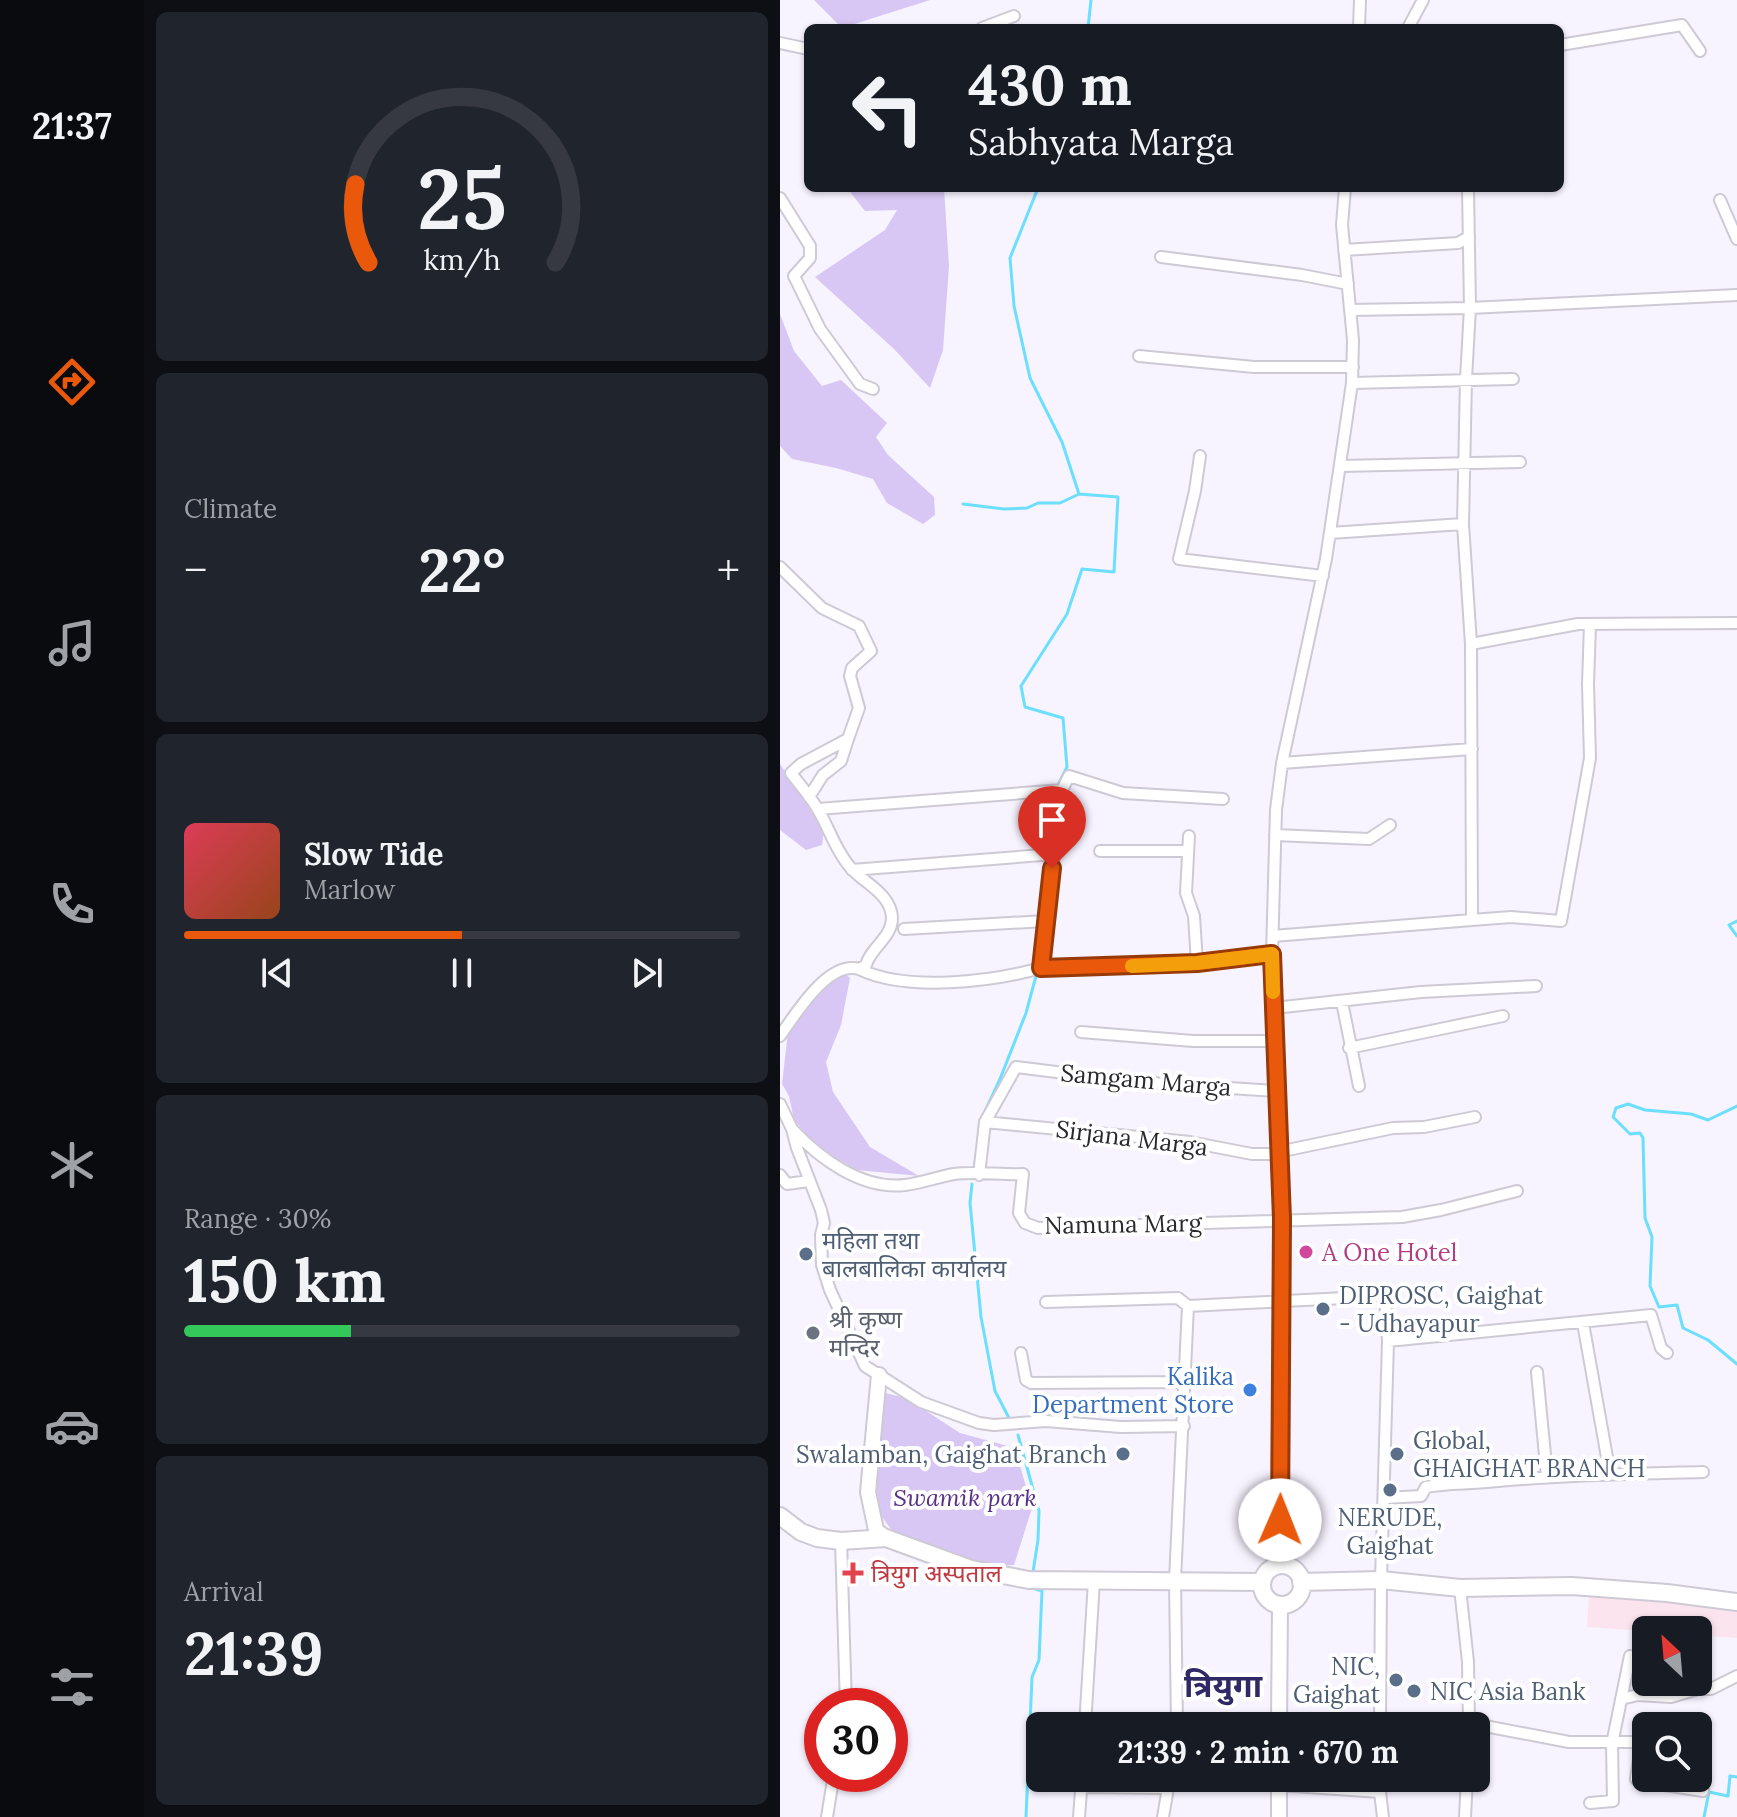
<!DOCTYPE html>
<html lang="en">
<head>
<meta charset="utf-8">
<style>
  :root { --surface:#171b24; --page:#20242c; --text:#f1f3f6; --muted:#9ea1a6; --line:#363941; --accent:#ea580c }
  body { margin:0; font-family:Lora,"Noto Sans Devanagari",serif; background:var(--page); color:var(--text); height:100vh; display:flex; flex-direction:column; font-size:30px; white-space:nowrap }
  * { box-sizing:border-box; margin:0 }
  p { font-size:26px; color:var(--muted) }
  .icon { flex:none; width:44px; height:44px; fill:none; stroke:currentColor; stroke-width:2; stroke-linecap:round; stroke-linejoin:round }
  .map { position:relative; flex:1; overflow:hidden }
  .details { display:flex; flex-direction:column; gap:12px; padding:12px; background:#0d0f14; width:636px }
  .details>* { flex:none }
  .hud { position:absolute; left:24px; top:24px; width:760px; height:168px; border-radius:12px; box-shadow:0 2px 6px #0004; background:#171b24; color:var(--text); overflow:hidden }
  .needle { width:52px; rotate:334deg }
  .fabs { position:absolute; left:852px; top:1616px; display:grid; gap:16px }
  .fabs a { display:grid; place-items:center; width:80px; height:80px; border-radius:12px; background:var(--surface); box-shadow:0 2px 6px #0004; font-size:40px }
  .speed { position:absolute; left:24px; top:1688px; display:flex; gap:16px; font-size:40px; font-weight:700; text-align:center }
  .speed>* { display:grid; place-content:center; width:104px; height:104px; border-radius:50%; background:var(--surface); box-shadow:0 2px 6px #0004; line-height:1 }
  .speed .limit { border:12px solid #d22; background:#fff; color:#111 }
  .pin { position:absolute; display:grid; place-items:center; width:68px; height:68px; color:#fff; margin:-82px -34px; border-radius:50% 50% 50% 0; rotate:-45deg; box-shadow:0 0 8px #0007 }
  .pin .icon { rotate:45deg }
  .me { position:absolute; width:88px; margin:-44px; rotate:1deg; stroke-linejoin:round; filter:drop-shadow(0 0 6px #0008) }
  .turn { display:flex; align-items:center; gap:28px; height:168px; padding:0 32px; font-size:36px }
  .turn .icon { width:104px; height:104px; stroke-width:2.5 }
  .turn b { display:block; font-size:56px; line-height:68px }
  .big { font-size:60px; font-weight:800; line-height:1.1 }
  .details .card { flex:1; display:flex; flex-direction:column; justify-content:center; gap:12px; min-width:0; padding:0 28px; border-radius:12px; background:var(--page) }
  .details .dial { align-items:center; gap:0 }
  .dial svg { height:208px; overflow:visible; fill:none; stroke:var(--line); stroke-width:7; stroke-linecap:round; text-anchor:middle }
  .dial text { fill:var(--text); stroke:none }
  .song { display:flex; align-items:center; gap:24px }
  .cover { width:96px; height:96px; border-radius:12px; background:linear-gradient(135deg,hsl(350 70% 55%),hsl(20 70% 35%)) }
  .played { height:8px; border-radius:4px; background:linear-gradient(90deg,var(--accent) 50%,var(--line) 50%) }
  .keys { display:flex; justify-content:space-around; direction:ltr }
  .heat { display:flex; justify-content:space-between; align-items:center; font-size:44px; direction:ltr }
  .charge { height:12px; border-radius:6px; background:linear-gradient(90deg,#34c759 30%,var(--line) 0) }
  .trip { position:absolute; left:246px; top:1712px; width:464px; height:80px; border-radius:12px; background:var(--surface); box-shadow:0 2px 6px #0004; font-weight:800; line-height:80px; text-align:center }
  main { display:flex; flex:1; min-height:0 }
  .tabs { display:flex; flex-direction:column; width:144px; justify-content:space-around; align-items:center; background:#090b0e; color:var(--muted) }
  .tabs .icon { width:56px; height:56px }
  .tabs .selected { color:var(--accent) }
  .tabs b { font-size:36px; color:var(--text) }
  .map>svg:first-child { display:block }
  .commercial { fill:#fce4ef }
  .green { fill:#d8c7f5 }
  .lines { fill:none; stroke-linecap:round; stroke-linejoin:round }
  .stream { stroke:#6cdffe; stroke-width:3 }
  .street-casing { stroke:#cecad5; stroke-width:14 }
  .secondary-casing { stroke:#cecad5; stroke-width:18 }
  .primary-casing { stroke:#cecad5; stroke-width:20 }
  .street { stroke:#fff; stroke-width:10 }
  .secondary { stroke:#fff; stroke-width:14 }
  .primary { stroke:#fff; stroke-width:16 }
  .route-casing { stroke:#983908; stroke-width:20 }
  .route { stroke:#ea580c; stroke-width:14 }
  .slow { stroke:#f59e0b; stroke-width:14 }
  .hotel-dot { fill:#d1479c; stroke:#fff; stroke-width:3 }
  .service-dot { fill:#5c6f8a; stroke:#fff; stroke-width:3 }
  .worship-dot { fill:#6b7280; stroke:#fff; stroke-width:3 }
  .shop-dot { fill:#3f7fe0; stroke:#fff; stroke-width:3 }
  .health-dot { fill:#e0444e; stroke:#fff; stroke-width:3 }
  .labels { text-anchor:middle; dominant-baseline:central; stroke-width:8; stroke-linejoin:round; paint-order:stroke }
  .street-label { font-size:24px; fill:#29282c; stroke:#fff }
  .service-label { font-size:24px; fill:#4e5e75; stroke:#fff; text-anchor:start }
  .hotel-label { font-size:24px; fill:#b23c85; stroke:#fff; text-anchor:start }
  .worship-label { font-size:24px; fill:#5b616d; stroke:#fff; text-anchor:start }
  .shop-label { font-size:24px; fill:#366cbe; stroke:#fff; text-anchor:end }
  .park-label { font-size:24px; font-style:italic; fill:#593088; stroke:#fff }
  .health-label { font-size:24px; fill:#be3a42; stroke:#fff; text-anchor:start }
  .district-label { font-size:32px; font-weight:bold; fill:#2f2a65; stroke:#fff }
</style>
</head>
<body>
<main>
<nav class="tabs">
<b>21:37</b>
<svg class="icon selected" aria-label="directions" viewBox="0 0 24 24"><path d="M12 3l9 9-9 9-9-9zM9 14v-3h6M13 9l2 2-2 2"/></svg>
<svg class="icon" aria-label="music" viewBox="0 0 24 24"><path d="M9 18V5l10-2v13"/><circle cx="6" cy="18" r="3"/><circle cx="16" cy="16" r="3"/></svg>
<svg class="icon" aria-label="phone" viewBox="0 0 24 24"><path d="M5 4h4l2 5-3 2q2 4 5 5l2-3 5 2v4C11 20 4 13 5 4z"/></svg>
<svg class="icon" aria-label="climate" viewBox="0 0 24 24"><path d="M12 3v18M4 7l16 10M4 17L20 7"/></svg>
<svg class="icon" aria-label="car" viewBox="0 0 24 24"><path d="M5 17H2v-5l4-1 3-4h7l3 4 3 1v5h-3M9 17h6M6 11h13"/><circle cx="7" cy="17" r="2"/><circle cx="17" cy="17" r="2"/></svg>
<svg class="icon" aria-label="filters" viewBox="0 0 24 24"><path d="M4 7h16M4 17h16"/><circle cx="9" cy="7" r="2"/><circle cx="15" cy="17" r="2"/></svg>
</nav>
<section class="details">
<div class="card dial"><svg viewBox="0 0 100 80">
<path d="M14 69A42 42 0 1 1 86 69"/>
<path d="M14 69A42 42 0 0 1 9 39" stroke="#ea580c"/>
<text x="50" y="56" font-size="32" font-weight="700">25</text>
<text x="50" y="72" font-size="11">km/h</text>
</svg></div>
<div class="card"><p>Climate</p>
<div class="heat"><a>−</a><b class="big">22°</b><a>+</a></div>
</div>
<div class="card">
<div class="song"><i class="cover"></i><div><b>Slow Tide</b><p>Marlow</p></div></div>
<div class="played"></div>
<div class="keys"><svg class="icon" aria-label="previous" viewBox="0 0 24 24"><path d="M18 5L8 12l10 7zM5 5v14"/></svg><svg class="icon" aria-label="pause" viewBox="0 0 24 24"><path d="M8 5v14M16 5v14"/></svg><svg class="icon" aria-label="next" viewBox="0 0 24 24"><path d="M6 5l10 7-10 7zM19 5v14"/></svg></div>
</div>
<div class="card"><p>Range · 30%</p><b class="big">150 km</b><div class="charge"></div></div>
<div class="card"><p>Arrival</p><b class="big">21:39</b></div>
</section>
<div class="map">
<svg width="957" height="1817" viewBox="0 0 957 1817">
  <rect width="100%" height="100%" fill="#f7f3ff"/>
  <path class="commercial" d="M809,1593l148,13v32l-39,-3v-5l-52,1 -59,-4z"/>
  <path class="green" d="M34,0h116l-88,28z
    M67,188h97l5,78 -6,84 -13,38 -36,-39 -79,-72 70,-47 12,-20 -32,1z
    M0,314l14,37 28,35 19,-6 46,43 -11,14 12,18 46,42 1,18 -12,9 -36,-21 -14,-24 -37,-11 -44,-9 -12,-13z
    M0,764l44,67 -2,14 -16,5 -26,-20z
    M65,974l5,4 -9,47 -15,37 7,30 37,55 49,29 -62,-6 -25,-14 -23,-18 -15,-18 -5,-24 -7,-12 6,-52 18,-29 15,-14z
    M101,1392l25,6 54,35 55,15 17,60 -18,57 -39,2 -82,-35 -19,-26z"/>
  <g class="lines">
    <path class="stream" d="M308,28l3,-28
      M258,188l-28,70 4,48 16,72 32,64 17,52 39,3 -4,75 -32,-3 -15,45 -46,72 4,21 38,11 4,49 -10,20
      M183,504l41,5 23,-1 11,-5h22l19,-9
      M273,825l2,-28
      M957,921l-8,4 8,11
      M957,1106l-29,14 -17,-6 -46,-4 -17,-6 -12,4 -3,9 17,17 10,-1 3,5 2,80 7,19 -2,49 9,21 18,-2 6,23 25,12 29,24
      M202,1118l18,-39 26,-66 10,-37
      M194,1169l6,-40
      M192,1184l-2,19 11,114 14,74 14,27
      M238,1435l21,76 -1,29 -5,32
      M246,1817l6,-140 7,-17 3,-69 -13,-4
      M924,1817l5,-25 19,4 2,-20 7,1"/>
    <g class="street-casing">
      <path id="street" d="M202,28l32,-12
        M579,28l1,-28
        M628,28l15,-28
        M0,43l28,6
        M780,45l122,-20 18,26
        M0,198l30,48v12l-16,18 26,53 40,55 13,5
        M940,200l17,39
        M564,250l114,-7 11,-6
        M381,257l141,18 46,9
        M570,310l120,-2 267,-13
        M359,356l115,11h99
        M572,383l161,-4
        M420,456l-5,35 -16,68 144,17
        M561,466l179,-4
        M550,533l133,-9
        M0,567l42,41 37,18 12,25 -19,17 -2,8 9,32 -11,31 -47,25 -10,9c9,12 19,23 26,35 12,19 18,42 33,59 13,16 41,26 42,51 0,20 -22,30 -26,47l-7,4c-31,-9 -64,46 -79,67
        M691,644l107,-20 159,-1
        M502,763l190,-14
        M282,790l7,-14 54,17 100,6
        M29,797l14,-22 18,-14 7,-22
        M38,809l244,-19 -21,178 156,-5 75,-9
        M495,835l94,4 21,-14
        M409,836l-3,57 8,23 3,47
        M320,851h88
        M72,870l203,-16
        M692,920l39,-3 50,4 29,-163 -2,-74 2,-60
        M124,929l142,-8
        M493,936l199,-16 -1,-276 -8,-120 3,-145 4,-71 -2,-120
        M79,969c47,23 132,13 182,-1
        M562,1002l17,84
        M494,1008l147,-16 115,-6
        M301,1032l112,9h82
        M569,1048l154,-32
        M0,1104l12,25 5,19 24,62 3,13 -3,12 1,30 8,25 35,76 56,36 58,21 15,2 52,-4 75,6 63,-1
        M205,1122l205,20 62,12h26
        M12,1129c28,30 70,61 113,56 17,-2 32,-8 49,-11 22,-3 46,1 69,0l-4,39 6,10 13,5 364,-11 39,-7 76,-19
        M498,1152l115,-24 31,-1 51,-10
        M0,1175l7,9 22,-3
        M199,1175l6,-53 31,-55 120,15 141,9
        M266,1302l132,-4 10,8
        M803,1323l27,151
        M608,1341l263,-26 10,33 6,5
        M241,1353l5,27 5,3 154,-1
        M757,1372l10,104
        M605,1498l36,-2 5,-9c20,-4 40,-3 61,-5 72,-7 144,-8 216,-10
        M61,1541l5,165
        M498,1565l4,-346 -10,-265 4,-144 6,-47 44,-204 26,-176 1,-43 -11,-115 3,-37
        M680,1588l8,74 1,64
        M841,1699l17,-4 33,2 27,-8h13l26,-13
        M689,1723l100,19h69l3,3 -5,34 3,2 64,10
        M305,1726l9,-145
        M397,1726l-2,-146 13,-274 197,-10 3,45 -7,239 -1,146
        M398,1778l202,14v-14
        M302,1787l86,1
        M600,1792l3,25
        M810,1803l23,-2 -1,-57 18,-88
        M47,1817l7,-43
        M299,1817l3,-39
        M383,1817l5,-29 3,-3
        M685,1817l2,-39"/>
    </g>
    <g class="secondary-casing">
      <path id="secondary" d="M99,1375l-11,117 8,38 10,8
        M499,1726l1,-122
        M499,1778v39"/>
    </g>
    <g class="primary-casing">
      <path id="primary" d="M0,1516l21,16 16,6 24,3 45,-3 85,31 58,11 233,2
        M482 1585a20 20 0 1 1 40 0a20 20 0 1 1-40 0Z
        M521,1582l80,-2 79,8 112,-2 95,7 70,9"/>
    </g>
    <use href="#street" class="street"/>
    <use href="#secondary" class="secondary"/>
    <use href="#primary" class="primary"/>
  </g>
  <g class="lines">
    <g class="route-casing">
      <path id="route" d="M272,868l-11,100 156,-5 75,-9 10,265 -2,301"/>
    </g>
    <use href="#route" class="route"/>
    <path class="slow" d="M352,966l65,-3 75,-9 1,38"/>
  </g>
  <circle class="hotel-dot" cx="526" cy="1252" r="8"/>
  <g class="service-dot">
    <circle cx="26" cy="1254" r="8"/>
    <circle cx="543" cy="1309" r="8"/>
    <circle cx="343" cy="1454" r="8"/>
    <circle cx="617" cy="1454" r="8"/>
    <circle cx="610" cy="1490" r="8"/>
    <circle cx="616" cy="1680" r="8"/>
    <circle cx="634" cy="1691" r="8"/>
  </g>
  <circle class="worship-dot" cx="33" cy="1333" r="8"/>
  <circle class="shop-dot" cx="470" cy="1390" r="8"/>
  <path class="health-dot" d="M69 1561h8v8h8v8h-8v8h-8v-8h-8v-8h8z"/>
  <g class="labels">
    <g class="street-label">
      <text transform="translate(366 1080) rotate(5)">Samgam Marga</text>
      <text transform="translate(352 1138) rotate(7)">Sirjana Marga</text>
      <text transform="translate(343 1224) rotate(-1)">Namuna Marg</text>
    </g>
    <g class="service-label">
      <text x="42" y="1240">महिला तथा<tspan x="42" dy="28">बालबालिका कार्यालय</tspan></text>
      <text x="559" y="1295">DIPROSC, Gaighat<tspan x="559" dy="28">- Udhayapur</tspan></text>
      <text x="633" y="1440">Global,<tspan x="633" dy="28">GHAIGHAT BRANCH</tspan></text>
      <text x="327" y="1454" text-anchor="end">Swalamban, Gaighat Branch</text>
      <text x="610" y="1517" text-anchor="middle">NERUDE,<tspan x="610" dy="28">Gaighat</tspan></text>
      <text x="600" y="1666" text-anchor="end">NIC,<tspan x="600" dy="28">Gaighat</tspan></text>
      <text x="650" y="1691">NIC Asia Bank</text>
    </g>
    <g class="hotel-label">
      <text x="542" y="1252">A One Hotel</text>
    </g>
    <g class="worship-label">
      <text x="49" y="1319">श्री कृष्ण<tspan x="49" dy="28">मन्दिर</tspan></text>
    </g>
    <g class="shop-label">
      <text x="454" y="1376">Kalika<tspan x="454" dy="28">Department Store</tspan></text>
    </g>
    <g class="park-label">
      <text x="185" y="1497">Swamik park</text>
    </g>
    <g class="health-label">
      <text x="91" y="1573">त्रियुग अस्पताल</text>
    </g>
    <g class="district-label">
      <text x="443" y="1685">त्रियुगा</text>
    </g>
  </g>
</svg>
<div class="fabs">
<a><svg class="needle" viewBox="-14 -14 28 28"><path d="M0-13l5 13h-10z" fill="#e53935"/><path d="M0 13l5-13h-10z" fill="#9ea1a6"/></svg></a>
<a><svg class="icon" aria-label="search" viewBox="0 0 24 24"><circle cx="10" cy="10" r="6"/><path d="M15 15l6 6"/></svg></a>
</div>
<div class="speed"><div class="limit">30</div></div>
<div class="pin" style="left:272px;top:868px;background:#d93025"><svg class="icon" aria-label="arrive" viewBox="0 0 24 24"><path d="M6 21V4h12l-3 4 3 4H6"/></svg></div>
<svg class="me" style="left:500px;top:1520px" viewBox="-20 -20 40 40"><circle r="19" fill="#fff"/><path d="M0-13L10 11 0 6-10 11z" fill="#ea580c"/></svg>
<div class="trip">21:39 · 2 min · 670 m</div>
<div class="hud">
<div class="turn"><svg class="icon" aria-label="left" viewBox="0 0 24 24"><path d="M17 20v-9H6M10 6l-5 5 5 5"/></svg><div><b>430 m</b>Sabhyata Marga</div></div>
</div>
</div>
</main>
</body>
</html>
